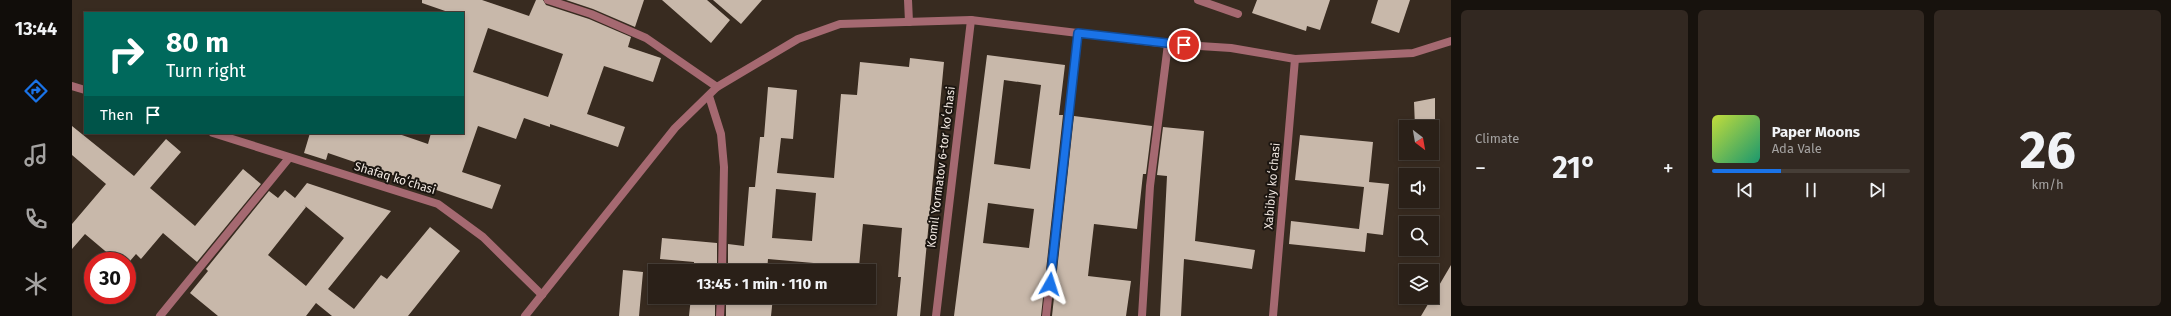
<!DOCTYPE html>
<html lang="en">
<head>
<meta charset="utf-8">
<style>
  :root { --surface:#2a2018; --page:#322821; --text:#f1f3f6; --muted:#a5a3a2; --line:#463e37; --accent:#1a73e8 }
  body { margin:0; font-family:"Fira Sans",sans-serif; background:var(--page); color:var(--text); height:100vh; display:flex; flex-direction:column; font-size:15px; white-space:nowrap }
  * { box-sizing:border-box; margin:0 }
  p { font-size:13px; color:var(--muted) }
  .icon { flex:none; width:22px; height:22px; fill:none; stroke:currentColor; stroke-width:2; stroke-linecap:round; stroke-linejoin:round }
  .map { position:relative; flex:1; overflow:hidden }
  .panel { display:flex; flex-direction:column; gap:10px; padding:10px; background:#17120d; width:720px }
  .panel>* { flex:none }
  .hud { position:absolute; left:12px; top:12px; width:380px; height:122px; border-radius:0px; box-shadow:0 2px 6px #0003,0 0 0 1px var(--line); background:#00695c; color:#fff; overflow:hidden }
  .needle { width:26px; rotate:149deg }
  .fabs { position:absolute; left:1327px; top:120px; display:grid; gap:8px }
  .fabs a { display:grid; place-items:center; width:40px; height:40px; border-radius:0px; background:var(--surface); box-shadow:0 2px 6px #0003,0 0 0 1px var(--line); font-size:20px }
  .speed { position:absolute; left:12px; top:252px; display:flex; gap:8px; font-size:20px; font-weight:700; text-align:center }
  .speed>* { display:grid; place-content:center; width:52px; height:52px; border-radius:50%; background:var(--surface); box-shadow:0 2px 6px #0003,0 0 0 1px var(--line); line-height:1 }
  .speed .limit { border:6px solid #d22; background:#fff; color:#111 }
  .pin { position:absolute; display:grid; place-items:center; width:34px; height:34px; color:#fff; margin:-17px; border:2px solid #fff; border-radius:50%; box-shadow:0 1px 4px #0007 }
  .me { position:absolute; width:44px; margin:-22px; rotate:6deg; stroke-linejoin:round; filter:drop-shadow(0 0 3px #0008) }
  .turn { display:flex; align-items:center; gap:14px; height:84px; padding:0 16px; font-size:18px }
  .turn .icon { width:52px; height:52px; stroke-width:2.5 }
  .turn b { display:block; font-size:28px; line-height:34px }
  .then { display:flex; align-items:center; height:38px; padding:0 16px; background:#0003; gap:8px; font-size:15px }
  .big { font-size:30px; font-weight:700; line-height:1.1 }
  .panel .card { flex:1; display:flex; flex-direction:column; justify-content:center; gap:6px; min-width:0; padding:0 14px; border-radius:6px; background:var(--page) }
  .panel .dial { align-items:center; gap:0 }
  .dial b { font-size:52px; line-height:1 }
  .song { display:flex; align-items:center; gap:12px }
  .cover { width:48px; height:48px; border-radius:6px; background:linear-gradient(135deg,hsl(70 70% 55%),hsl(160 70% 35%)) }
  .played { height:4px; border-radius:2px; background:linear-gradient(90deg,var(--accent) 35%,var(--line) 35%) }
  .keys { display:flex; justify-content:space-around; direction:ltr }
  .heat { display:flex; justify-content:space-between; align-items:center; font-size:22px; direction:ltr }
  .panel .tiles { flex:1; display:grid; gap:10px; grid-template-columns:repeat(3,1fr) }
  .trip { position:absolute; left:576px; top:264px; width:228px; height:40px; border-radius:0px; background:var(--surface); box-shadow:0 2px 6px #0003,0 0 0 1px var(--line); font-weight:700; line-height:40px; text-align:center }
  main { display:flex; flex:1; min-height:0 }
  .tabs { display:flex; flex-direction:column; width:72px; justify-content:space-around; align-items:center; background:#110d0a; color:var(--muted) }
  .tabs .icon { width:28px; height:28px }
  .tabs .current { color:var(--accent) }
  .tabs b { font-size:18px; color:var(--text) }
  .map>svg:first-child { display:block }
  .building { fill:#c8b8aa; fill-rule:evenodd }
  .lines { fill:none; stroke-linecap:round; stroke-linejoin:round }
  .service { stroke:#a56971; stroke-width:8 }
  .minor { stroke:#a56971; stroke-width:8 }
  .tertiary { stroke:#a56971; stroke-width:8 }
  .route-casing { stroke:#114b97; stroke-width:10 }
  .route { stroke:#1a73e8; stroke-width:7 }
  .labels { text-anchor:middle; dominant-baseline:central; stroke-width:4; stroke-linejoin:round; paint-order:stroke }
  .street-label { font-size:12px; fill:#f0e7e0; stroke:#1b1510 }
</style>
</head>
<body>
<main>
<nav class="tabs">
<b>13:44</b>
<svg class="icon current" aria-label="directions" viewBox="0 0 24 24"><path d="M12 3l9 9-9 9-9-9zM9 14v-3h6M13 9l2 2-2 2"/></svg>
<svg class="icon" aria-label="music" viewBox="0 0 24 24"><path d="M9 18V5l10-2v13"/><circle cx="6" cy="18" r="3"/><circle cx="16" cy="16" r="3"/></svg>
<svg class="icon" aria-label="phone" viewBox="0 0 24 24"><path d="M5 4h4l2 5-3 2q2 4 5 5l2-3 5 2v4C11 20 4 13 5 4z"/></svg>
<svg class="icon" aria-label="climate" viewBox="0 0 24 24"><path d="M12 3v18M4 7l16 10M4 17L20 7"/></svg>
</nav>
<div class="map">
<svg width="1379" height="316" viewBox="0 0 1379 316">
  <rect width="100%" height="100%" fill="#382b20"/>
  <path class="building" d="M350,0h60l47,16 7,-16h7l3,5 43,14 42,18 -3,10 33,11 -8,24 -49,-16 -17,48 38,13 -7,20 -68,-23v3l-26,-9 -8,21 -38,-13 -16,46 39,13 -9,24 -164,-56 -2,7 -22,-7 6,-20h86l32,11 3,-11h32v-120h-12l-29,-10zM416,28l75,26 -15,43 -75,-25z
    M494,0h78l-9,27 -42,-18z
    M590,0h45l23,20 -19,23z
    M641,0h49l-21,24z
    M1185,0h73l-10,30 -13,-4 -1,5 -54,-18z
    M1306,0h32l-11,33 -28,-10z
    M915,55l78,10 -6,50h4l-22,201h-87zM932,80l37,5 -11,84 -36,-5zM916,203l46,6 -5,39 -46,-5z
    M838,58l34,4 -24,254h-23l4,-39h-3l4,-49 -39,-4 -4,43 -91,-8 -1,12h-39v-27l16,2 5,-59h6l5,-50h4l4,-50 29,3 -4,49 -12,-1 -4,35 57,5 7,-84 16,1 3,-33 49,5zM704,189l40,4 -4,48 -40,-3z
    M1363,98v29h-20l-1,-25z
    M1002,116l78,10 -6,48h-3l-6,55 -43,-5 -6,52 43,5 -5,35h-74z
    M0,126l62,50 32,-37 15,13 -31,36 45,38 48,-57 18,15 -64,78 -34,-29 -22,26 -5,-5 -6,7h-13l-32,-27 -13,15v-25l34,-40 -34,-29z
    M1091,127l41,4 -9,110 60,9 -3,19 -68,-10 -3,57h-21l7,-140 -10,-1z
    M1228,135l73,7 -4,40 20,2 -6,51 -16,-2 -2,19 -76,-8 2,-23 68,8 5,-42 -69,-7z
    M235,183l84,28 -63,78 26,20 27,-34 6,4 43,-52 30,24 -52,65h-76l-16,-13 -10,13h-88l-28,-23 18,-22 -2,-2 63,-78 9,7 7,-8 10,8zM232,205l40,33 -38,48 -38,-31 38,-48z
    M590,238l55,5v28h-23v-9l-34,-3z
    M1379,265v51h-30z
    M551,270l20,2 -4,44h-20z
    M619,297h24v19h-26z
    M654,297h47l-2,19h-45z"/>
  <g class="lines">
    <path class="service" d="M88,316l129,-158"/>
    <path class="minor" d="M476,0l43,14 55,24 71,49
      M836,0l1,22
      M1126,0l40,14
      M0,86l13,4
      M637,96l12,38 3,33 -2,104
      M141,133l225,71 45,33 59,58
      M648,316l1,-19
      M864,316l35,-296
      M974,316l32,-283
      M1070,316l8,-130 18,-142
      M1201,316l22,-257"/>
    <path class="tertiary" d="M453,316l150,-188 42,-41 81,-48 42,-15 131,-4 197,24 63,4 64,11 118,-6 38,-12"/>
  </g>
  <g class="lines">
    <g class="route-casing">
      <path id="route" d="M978,284l28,-251 106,12"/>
    </g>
    <use href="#route" class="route"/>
  </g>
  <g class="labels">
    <g class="street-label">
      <text transform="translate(869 167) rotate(-83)">Komil Yormatov 6-tor koʻchasi</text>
      <text transform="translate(323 178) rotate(17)">Shafaq koʻchasi</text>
      <text transform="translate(1200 186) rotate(-85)">Xabibiy koʻchasi</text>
    </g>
  </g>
</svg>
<div class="fabs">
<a><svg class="needle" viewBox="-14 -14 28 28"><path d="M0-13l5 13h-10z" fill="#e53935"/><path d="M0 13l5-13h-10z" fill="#a5a3a2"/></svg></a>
<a><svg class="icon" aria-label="sound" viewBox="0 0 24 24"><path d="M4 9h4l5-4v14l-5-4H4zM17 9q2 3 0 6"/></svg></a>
<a><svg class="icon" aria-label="search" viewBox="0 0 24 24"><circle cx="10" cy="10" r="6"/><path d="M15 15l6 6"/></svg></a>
<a><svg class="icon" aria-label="layers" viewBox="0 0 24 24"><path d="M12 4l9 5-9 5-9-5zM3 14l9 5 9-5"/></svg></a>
</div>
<div class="speed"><div class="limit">30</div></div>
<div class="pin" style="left:1112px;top:45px;background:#d93025"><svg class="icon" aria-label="arrive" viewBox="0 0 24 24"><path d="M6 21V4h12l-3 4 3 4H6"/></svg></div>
<svg class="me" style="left:978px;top:284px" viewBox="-20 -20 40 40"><path d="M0-17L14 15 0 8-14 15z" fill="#1a73e8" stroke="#fff" stroke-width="4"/></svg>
<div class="trip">13:45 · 1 min · 110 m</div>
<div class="hud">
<div class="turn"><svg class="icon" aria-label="right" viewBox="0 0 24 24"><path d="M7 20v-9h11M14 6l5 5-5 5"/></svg><div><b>80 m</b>Turn right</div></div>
<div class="then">Then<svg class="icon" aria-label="arrive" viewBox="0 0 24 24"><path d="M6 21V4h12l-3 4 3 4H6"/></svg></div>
</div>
</div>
<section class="panel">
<div class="tiles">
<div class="card"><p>Climate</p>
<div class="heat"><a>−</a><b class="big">21°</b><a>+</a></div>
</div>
<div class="card">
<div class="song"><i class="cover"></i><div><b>Paper Moons</b><p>Ada Vale</p></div></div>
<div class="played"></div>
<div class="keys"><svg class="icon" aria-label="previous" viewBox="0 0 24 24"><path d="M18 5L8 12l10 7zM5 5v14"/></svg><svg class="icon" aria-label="pause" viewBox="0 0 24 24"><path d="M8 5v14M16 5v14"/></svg><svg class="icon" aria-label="next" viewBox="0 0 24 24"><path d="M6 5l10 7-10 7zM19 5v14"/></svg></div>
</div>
<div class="card dial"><b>26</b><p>km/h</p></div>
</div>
</section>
</main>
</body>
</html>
